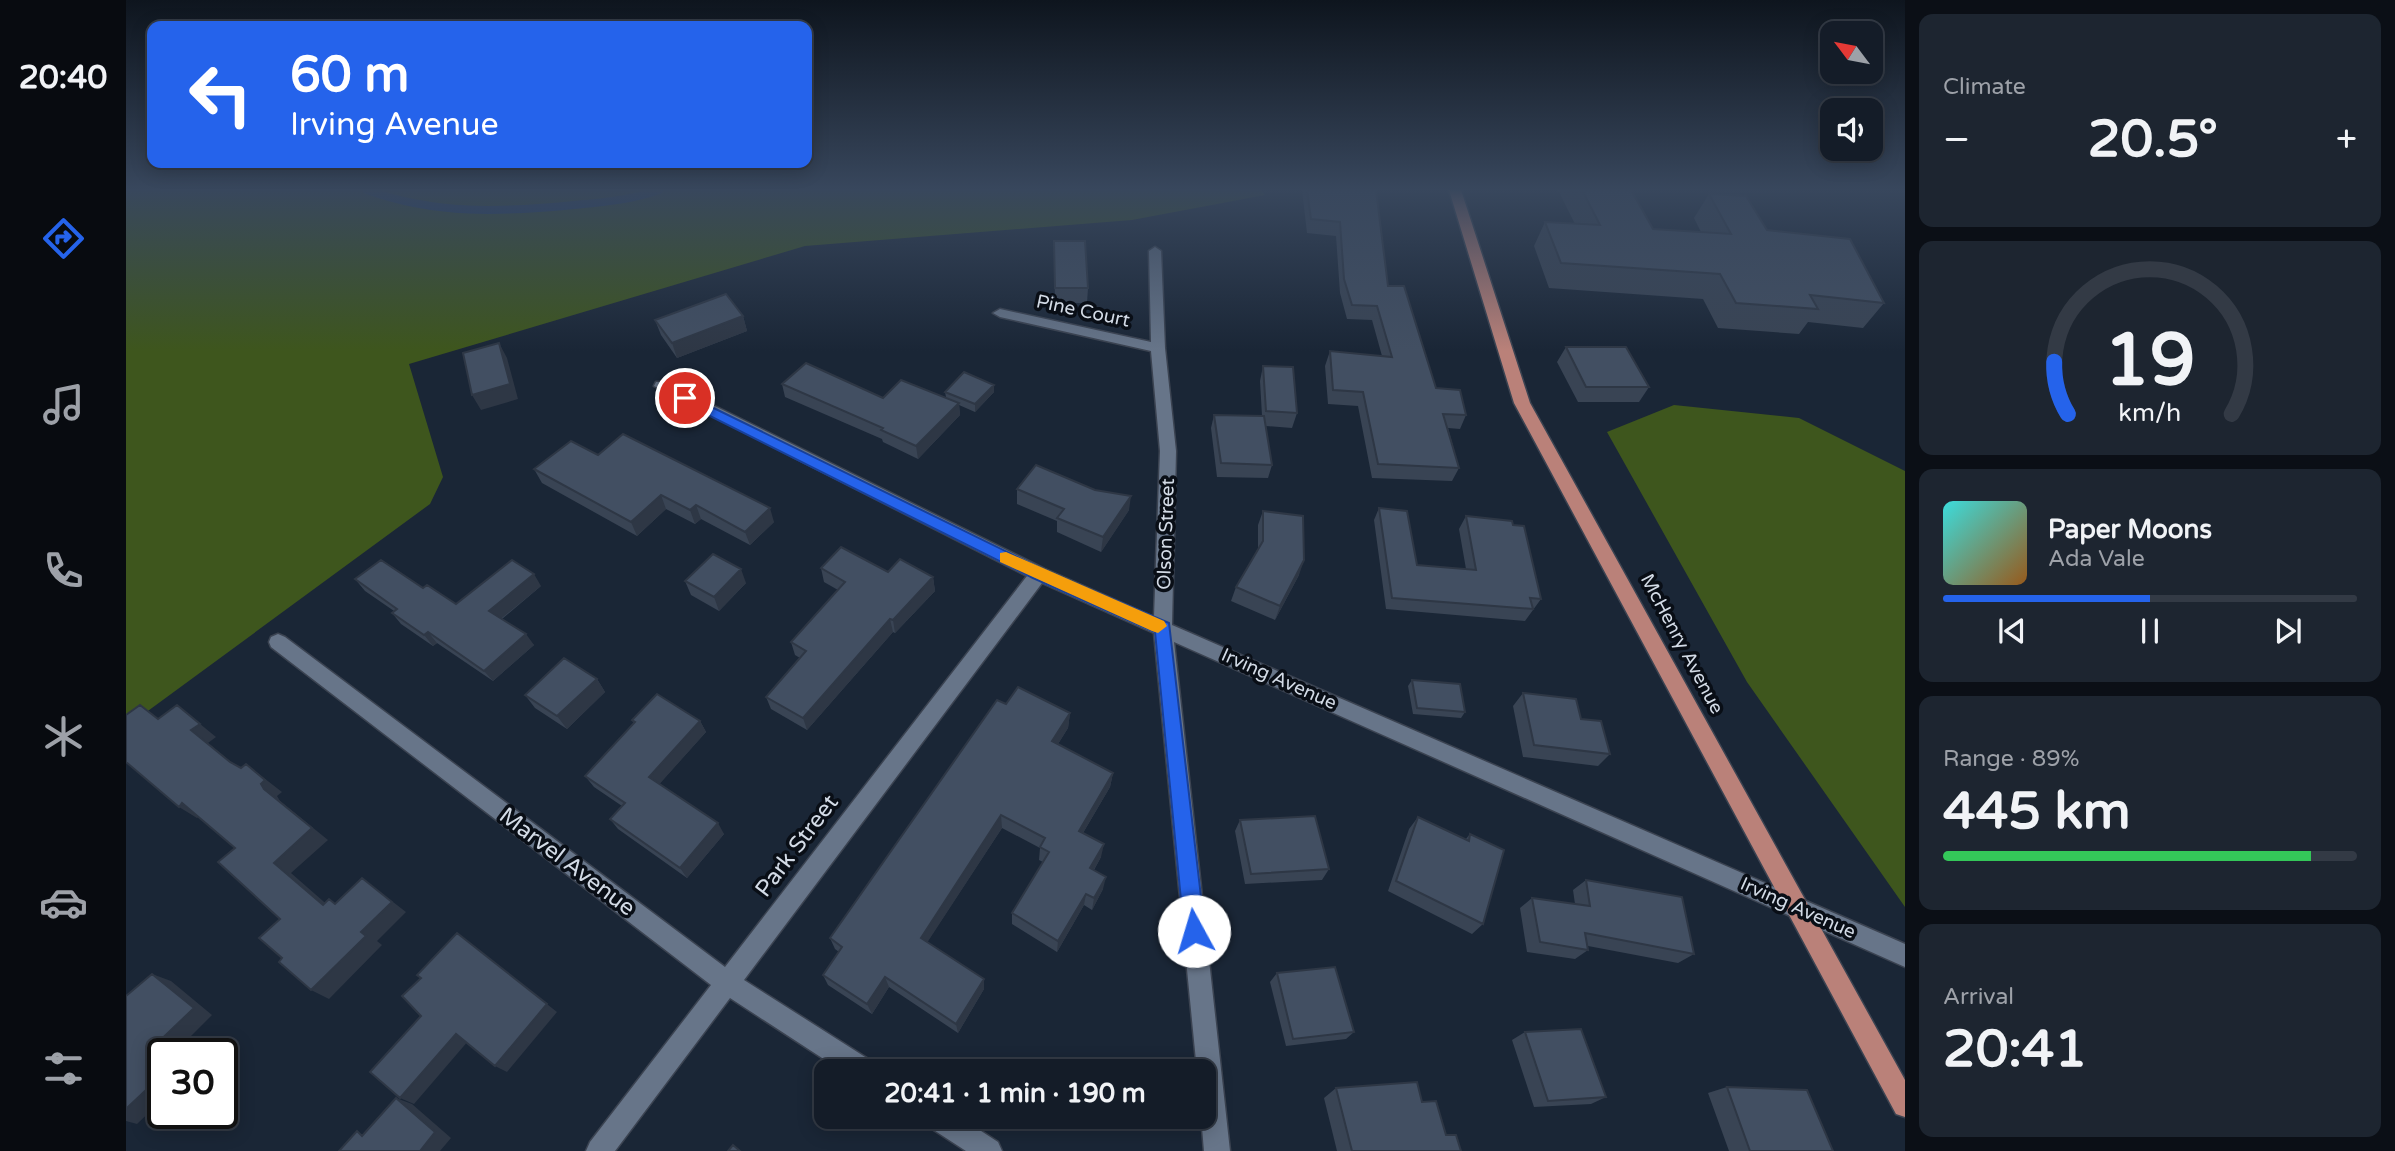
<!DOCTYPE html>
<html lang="en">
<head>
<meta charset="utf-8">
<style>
  :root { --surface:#141c28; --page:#1d2530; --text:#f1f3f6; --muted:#9da1a8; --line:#333a45; --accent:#2563eb }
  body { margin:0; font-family:"Varela Round",sans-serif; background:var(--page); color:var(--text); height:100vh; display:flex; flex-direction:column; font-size:26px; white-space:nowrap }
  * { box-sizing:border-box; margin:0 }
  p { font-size:23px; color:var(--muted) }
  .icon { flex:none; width:38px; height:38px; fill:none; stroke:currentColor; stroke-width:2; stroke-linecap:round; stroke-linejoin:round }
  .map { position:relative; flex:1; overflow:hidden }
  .drawer { display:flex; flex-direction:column; gap:14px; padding:14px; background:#0b0f16; width:490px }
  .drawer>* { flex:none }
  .top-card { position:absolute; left:21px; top:21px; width:665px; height:147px; border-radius:14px; box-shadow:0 4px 18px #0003,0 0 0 2px var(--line); background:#2563eb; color:#fff; overflow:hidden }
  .needle { width:46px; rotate:302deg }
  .controls { position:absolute; left:1694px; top:21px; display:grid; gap:14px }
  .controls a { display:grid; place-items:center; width:63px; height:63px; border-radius:14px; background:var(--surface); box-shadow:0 4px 18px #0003,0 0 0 2px var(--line); font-size:35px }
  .speed { position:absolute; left:21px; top:1038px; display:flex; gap:14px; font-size:35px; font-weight:700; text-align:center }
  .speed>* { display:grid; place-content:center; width:91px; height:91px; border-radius:50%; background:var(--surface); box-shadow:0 4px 18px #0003,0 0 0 2px var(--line); line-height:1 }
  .speed .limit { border:4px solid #111; border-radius:10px; background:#fff; color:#111 }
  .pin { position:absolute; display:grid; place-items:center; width:60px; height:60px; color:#fff; margin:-30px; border:4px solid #fff; border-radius:50%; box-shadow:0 2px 7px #0007 }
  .me { position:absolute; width:77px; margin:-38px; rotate:354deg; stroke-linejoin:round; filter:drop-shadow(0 0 5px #0008) }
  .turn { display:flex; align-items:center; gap:24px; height:147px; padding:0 28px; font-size:32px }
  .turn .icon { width:91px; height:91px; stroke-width:2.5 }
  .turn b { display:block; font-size:49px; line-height:60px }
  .big { font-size:52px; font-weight:800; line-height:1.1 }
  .drawer .tile { flex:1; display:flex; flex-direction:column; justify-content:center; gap:10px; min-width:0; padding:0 24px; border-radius:14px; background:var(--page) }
  .drawer .dial { align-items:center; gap:0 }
  .dial svg { height:182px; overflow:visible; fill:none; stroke:var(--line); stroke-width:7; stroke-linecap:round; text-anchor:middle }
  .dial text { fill:var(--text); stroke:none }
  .song { display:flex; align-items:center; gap:21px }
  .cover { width:84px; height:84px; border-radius:10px; background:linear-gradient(135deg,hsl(180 70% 55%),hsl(30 70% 35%)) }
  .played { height:7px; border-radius:4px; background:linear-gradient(90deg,var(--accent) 50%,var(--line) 50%) }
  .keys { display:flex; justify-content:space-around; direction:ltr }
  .heat { display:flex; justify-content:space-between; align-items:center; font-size:38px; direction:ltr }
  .charge { height:10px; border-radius:5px; background:linear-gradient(90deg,#34c759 89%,var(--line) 0) }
  .trip { position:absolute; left:688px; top:1059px; width:402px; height:70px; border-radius:14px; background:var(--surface); box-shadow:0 4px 18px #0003,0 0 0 2px var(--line); font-weight:800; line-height:70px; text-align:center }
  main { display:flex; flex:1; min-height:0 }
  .tabs { display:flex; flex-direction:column; width:126px; justify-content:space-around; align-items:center; background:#080b10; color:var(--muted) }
  .tabs .icon { width:49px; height:49px }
  .tabs .active { color:var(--accent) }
  .tabs b { font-size:32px; color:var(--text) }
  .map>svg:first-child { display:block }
  .green { fill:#3e561d }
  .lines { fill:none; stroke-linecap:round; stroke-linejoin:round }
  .stream { stroke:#1b3e75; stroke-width:8 }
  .street-casing { stroke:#3b4351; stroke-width:3 }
  .primary-casing { stroke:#3b4351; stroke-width:3 }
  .street { fill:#677589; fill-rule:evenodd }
  .primary { fill:#ba8179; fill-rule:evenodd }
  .wall { fill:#394454 }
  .shaded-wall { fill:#2e3745 }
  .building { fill:#424f62; stroke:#2e3745; stroke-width:2 }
  .route { fill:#2563eb; stroke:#184099; stroke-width:2 }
  .slow { fill:#f59e0b }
  .labels { text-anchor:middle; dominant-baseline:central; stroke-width:7; stroke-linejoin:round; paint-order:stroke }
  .street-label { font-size:19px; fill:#d3dbe6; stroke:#090e16 }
  .near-street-label { font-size:23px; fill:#d3dbe6; stroke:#090e16 }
</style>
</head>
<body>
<main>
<nav class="tabs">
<b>20:40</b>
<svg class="icon active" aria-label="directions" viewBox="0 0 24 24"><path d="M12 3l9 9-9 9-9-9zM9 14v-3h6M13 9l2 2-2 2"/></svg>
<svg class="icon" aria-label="music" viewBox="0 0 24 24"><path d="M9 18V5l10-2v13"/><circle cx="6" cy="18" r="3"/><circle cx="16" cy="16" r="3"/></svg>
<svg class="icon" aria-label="phone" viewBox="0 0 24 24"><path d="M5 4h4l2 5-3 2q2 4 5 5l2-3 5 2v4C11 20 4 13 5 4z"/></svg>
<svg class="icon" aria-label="climate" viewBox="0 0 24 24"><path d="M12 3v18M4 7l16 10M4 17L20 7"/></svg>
<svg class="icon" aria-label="car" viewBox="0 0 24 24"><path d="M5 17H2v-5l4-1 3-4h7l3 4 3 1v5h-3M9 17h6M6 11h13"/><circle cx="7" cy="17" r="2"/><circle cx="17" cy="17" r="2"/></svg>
<svg class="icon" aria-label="filters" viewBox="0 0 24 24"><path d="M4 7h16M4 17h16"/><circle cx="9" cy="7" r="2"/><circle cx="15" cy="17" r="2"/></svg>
</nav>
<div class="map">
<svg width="1779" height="1151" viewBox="0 0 1779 1151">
  <rect width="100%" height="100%" fill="#1a2636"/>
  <path class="green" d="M0,190h1136l3,5 -133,25 -327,26 -396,118 34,113 -13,27 -304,223z
    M1548,405l125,13 106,53v436l-158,-225 -140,-250z"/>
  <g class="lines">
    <path class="stream" d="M241,190c68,25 136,22 207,15 30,-3 57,-5 85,-15"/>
    <g class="street-casing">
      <path id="street" d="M1029,247l6,4 4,97 11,103 -4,174 733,319v23l-731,-325 56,509h-26l-3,-35h3v-45h-7l-43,-438 -112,-50 -298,397 129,82 3,9h-34l-112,-73 -115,153h-29l4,-9 121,-157 -440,-338 -2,-5 2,-5 7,-3 7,3 440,330 302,-391 -373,-190 2,-4h10l379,187 109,48 6,-166 -9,-100 -151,-34 -7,-4 7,-4 151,33 -2,-91z
        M797,1116h35l40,26 4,9h-36l-40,-26z"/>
    </g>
    <g class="primary-casing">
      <path id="primary" d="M1323,190h12l69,213 375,677v37l-9,-3 -382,-711z"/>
    </g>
    <use href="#street" class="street"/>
    <use href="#primary" class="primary"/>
  </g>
  <path class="wall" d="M1176,190h74l12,96 48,102 30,27 -6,14 -12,-1 11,40 -7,13 -80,-3 -14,-72 -30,-2 -3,-38 5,-15 52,5 -10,-36 -25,-1 -7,-26 -4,-57 -29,-3z
    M1432,190h73l22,39 48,3 -7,-14 15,-24 175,109 -21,25 -55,-6 -9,12 -81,-6 -15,-29 -154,-11 -15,-42 11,-24 30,2z
    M928,241l34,47 -1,15h-32z
    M617,316l4,15 -70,27 -16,-23 -6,-15z
    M1440,347l83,40 -10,15h-61l-21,-40z
    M1137,366l34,47 -5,15 -26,-2 6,39 -4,13 -51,-1 -6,-49 3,-13 48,1 -2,-35z
    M656,384l101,14 63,-1 -1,-5 49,-7v7l-19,20 -16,-7 1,10 -42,44 -35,-17 -1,-3 -97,-42z
    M472,455l176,67 -24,23 -49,-26 -6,5 -29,-15 -29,27 -95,-53 -8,-14z
    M891,489l112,21 -28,42 -44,-20v-11l-40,-17z
    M1253,508l38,57 49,4 -7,-40 7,-13 75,83 -16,22 -139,-12 -12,-89z
    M1137,511l36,64 -24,45 -44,-19 5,-14 22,-38v-24z
    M695,568l67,4 45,5 2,14 -40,42 -2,-1 -86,98 -36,-21 -5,-12 34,-39 -5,-3 -4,-13 47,-52 -14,-8z
    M229,579l68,9 33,16 85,-18 -39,33 32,26 -41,36 -56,-38 -4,3 -32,-22 -9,-11 2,-2 -29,-20z
    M559,581l61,2 -27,28 -28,-16z
    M471,679l8,13 -38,37 -32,-21 -10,-13z
    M1286,680l53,32 -4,6 -48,-4 -5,-28z
    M1397,693l58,26 29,35 -12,12 -75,-9 -10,-51z
    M880,704l64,9 -2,15 -10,16 55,29 -3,14 -27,46 18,24 -7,13 9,19 -11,21 -8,-5 -27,47 -45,-28v-11l31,-51 -4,-2 1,-12 -38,-20 -75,114 57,47 -26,44 -69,-46 -17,27 -44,-29 -5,-10 16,-23 -4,-3 -5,-11z
    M506,720l68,1 6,11 -47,52 65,50 -37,44 -69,-49 -8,-10 12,-13 -28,-19 -9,-11 49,-52z
    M1292,817l47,23 5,-6 13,90 -11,10 -84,-43 21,-62z
    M1114,820l89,49 -7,11 -77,4 -10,-53z
    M1460,880l108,74 -16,9 -90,-17v4l-13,9 -48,-7 -7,-44 12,-10 43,6 -2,-14z
    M1151,973l77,59 -8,7 -60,7 -16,-64z
    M1399,1032l81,65 -15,7 -57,3 -22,-67z
    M1601,1087l106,64h-104l-21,-58z
    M1210,1088l86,14 24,33 15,16h-124l-13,-53z"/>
  <path class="shaded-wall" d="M617,316l4,15 -70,27 -5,-15z
    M373,343l8,15 11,41 -37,11 -9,-15z
    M868,385v7l-19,20v-8z
    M833,403l1,12 -42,44 -2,-13z
    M535,495l5,14 -29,27 -6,-14z
    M1005,496l-2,14 -28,42 2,-15z
    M570,505l5,14 -6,5 -5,-14z
    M644,508l4,14 -24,23 -5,-13z
    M1178,560l-5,15 -24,45 5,-14z
    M615,569l5,14 -27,28 -5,-14z
    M408,574l7,12 -44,36 -8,-11z
    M807,577l2,14 -40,42 -2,-13z
    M764,619l3,13 -86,98 -4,-12z
    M302,632l9,11 -4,3 -9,-11z
    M400,634l8,11 -41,36 -9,-10z
    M471,679l8,13 -38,37 -10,-13z
    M51,705l39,32 -8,6 39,32 -56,-45z
    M944,713l-2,15 -17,27 1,-14z
    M574,721l6,11 -50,56 -7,-11z
    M120,764l36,28 -5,4 3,5 48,39 -37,33 48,42 -16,-10 -49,-42 -10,-74z
    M987,773l-3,14 -33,56 2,-12z
    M56,803l18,12 -3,3 -18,-11z
    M875,815l1,13 -79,121 -2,-11z
    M592,823l6,11 -37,44 -7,-10z
    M978,844l-3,13 -13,23 2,-12z
    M980,877l-3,12 -11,21 2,-12z
    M236,878l44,34 -29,29 5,4 -53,54 -18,-9 50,-58z
    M960,894l-2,11 -27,47 1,-11z
    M331,933l100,79 -50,60 -12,-6z
    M26,974l19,7 41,34 -39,39h-10v9l-13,-13z
    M759,977l4,10 -17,27 -5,-10z
    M858,979v10l-26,44 -2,-9z
    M330,1034l13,6 -55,64 -14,-6z
    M37,1074v25l-26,25 -11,-3v-12z
    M270,1098l16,6 39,34 -11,13h-20z"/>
  <path class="building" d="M1181,190h69l12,96h16l32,102 24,2 6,25 -23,-1 16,54 -81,-4 -15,-72 -30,-2 -3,-39 62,6 -15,-51 -25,-1 -8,-26 -4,-57 -29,-3z
    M1456,190h49l22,39 78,5 -22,-40 37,2 21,34 83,9 34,64 -74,-8 8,14 -82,-6 -16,-29 -159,-11 -16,-41 55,3z
    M928,241h31l3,47h-33z
    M600,294l17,22 -71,27 -17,-23z
    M373,343l11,41 -38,11 -9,-42z
    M1440,347h60l23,40h-63z
    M680,363l77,35 18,-18 58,23 -43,43 -35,-16 2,-2 -101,-44z
    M1137,366l30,1 4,46 -31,-2z
    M838,372l30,13 -19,19 -30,-12z
    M1088,415l50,1 8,49 -51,-2z
    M497,434l147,74 -25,24 -49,-27 -6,5 -29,-15 -30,27 -97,-53 37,-28 27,14z
    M910,465l59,25 36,6 -28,41 -46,-19 7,-9 -47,-20z
    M1253,508l28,3 10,54 59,5 -10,-54 46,5 1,4 11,1 17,73 -11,-1 3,11 -141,-11z
    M1137,511l40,5 1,44 -24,46 -44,-19 27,-46z
    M715,547l47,25 12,-13 33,18 -40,43 -3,-1 -87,99 -37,-21 40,-46 -15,-9 54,-60 -24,-14z
    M587,554l28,15 -27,28 -29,-16z
    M255,560l42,28 4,-3 29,19 56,-44 22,14 -45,37 37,23 -42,37 -56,-39 -4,3 -32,-22 5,-4 -42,-30z
    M438,658l33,21 -40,37 -32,-21z
    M1286,680l48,4 5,28 -48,-4z
    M892,687l52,26 -18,28 61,32 -34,58 25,13 -14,24 16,9 -12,21 -8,-4 -28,47 -46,-28 37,-61 -9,-5 5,-9 -44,-23 -80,123 63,41 -28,45 -71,-47 -18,27 -44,-29 19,-28 -12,-9 167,-238 9,4z
    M1397,693l53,6 5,20 20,2 9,33 -76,-9z
    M531,694l43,27 -51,56 69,46 -38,45 -70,-49 15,-16 -40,-27 50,-54 -3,-2z
    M14,705l18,14 19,-14 23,19 -9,6 39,32 11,6 5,-4 19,16 -4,4 3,5 48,39 -38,35 49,42 6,-6 6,5 27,-26 30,24 -31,30 5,4 -55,54 -32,-28 3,-4 -23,-20 21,-19 -62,-57 17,-14 -53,-45 -3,4 -53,-45v-47z
    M1189,816l14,53 -78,5 -11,-54z
    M1292,817l51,24 1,-7 34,16 -21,74 -87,-43z
    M1460,880l96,17 12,57 -109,-21 3,17 -48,-8 -8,-44 58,8z
    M331,933l90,71 -52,62 -39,-32 -56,64 -30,-26 51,-56 -19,-20 19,-18 -4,-3z
    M1209,967l19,65 -61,7 -16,-66z
    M26,974l42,34 -44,42 13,13v11l-37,35v-113z
    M1455,1029l25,68 -58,4 -23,-69z
    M1291,1082l5,20 14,-1 10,34h10l5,16h-109l-16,-63z
    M1601,1087l80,3 26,61h-83z
    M270,1098l39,34 -15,19h-81l18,-20 5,5z
    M607,1145l7,6h-12z"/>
  <linearGradient id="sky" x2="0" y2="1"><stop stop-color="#0e151e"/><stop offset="0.54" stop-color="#38475d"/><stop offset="1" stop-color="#38475d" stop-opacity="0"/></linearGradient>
  <rect width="1779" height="351" fill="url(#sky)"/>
  <path class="route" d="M559,394l359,176 125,53 36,308 -3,7 -8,3 -7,-3 -3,-7 -29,-299 -122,-54 -353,-177 -2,-3z"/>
  <path class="slow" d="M880,552l158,69 3,5 -9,7 -6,-2 -152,-69v-9z"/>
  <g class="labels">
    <g class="street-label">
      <text transform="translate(957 311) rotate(12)">Pine Court</text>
      <text transform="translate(1040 534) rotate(-88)">Olson Street</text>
      <text transform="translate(1556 644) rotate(62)">McHenry Avenue</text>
      <text transform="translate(1153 679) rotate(24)">Irving Avenue</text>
      <text transform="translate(1672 908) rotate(24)">Irving Avenue</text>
    </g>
    <g class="near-street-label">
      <text transform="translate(671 846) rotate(-53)">Park Street</text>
      <text transform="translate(441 862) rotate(37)">Marvel Avenue</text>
    </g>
  </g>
</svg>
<div class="controls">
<a><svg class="needle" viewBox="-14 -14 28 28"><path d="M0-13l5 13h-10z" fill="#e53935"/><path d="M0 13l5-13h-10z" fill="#9da1a8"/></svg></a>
<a><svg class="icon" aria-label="sound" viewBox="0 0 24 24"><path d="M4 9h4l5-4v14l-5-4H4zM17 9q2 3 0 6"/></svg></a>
</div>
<div class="speed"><div class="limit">30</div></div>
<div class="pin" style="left:559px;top:398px;background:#d93025"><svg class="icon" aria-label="arrive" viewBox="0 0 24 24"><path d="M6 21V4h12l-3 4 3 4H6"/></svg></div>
<svg class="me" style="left:1068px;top:931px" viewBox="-20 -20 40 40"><circle r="19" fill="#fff"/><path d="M0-13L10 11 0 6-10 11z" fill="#2563eb"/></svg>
<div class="trip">20:41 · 1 min · 190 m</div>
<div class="top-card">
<div class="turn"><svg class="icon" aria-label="left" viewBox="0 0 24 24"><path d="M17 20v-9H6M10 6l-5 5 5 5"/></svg><div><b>60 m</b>Irving Avenue</div></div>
</div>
</div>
<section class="drawer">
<div class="tile"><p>Climate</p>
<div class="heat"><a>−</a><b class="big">20.5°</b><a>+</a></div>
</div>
<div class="tile dial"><svg viewBox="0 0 100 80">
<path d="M14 69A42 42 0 1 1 86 69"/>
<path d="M14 69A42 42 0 0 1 8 46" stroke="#2563eb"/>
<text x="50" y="56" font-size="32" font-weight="700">19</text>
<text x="50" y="72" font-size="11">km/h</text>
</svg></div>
<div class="tile">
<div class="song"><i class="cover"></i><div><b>Paper Moons</b><p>Ada Vale</p></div></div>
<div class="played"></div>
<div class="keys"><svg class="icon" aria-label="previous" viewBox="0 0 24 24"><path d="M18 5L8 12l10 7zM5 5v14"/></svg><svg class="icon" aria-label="pause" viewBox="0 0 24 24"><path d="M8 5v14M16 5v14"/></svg><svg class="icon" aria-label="next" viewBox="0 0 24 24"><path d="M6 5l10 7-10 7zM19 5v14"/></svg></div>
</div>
<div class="tile"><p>Range · 89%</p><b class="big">445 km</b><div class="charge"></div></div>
<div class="tile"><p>Arrival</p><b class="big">20:41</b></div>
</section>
</main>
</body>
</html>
